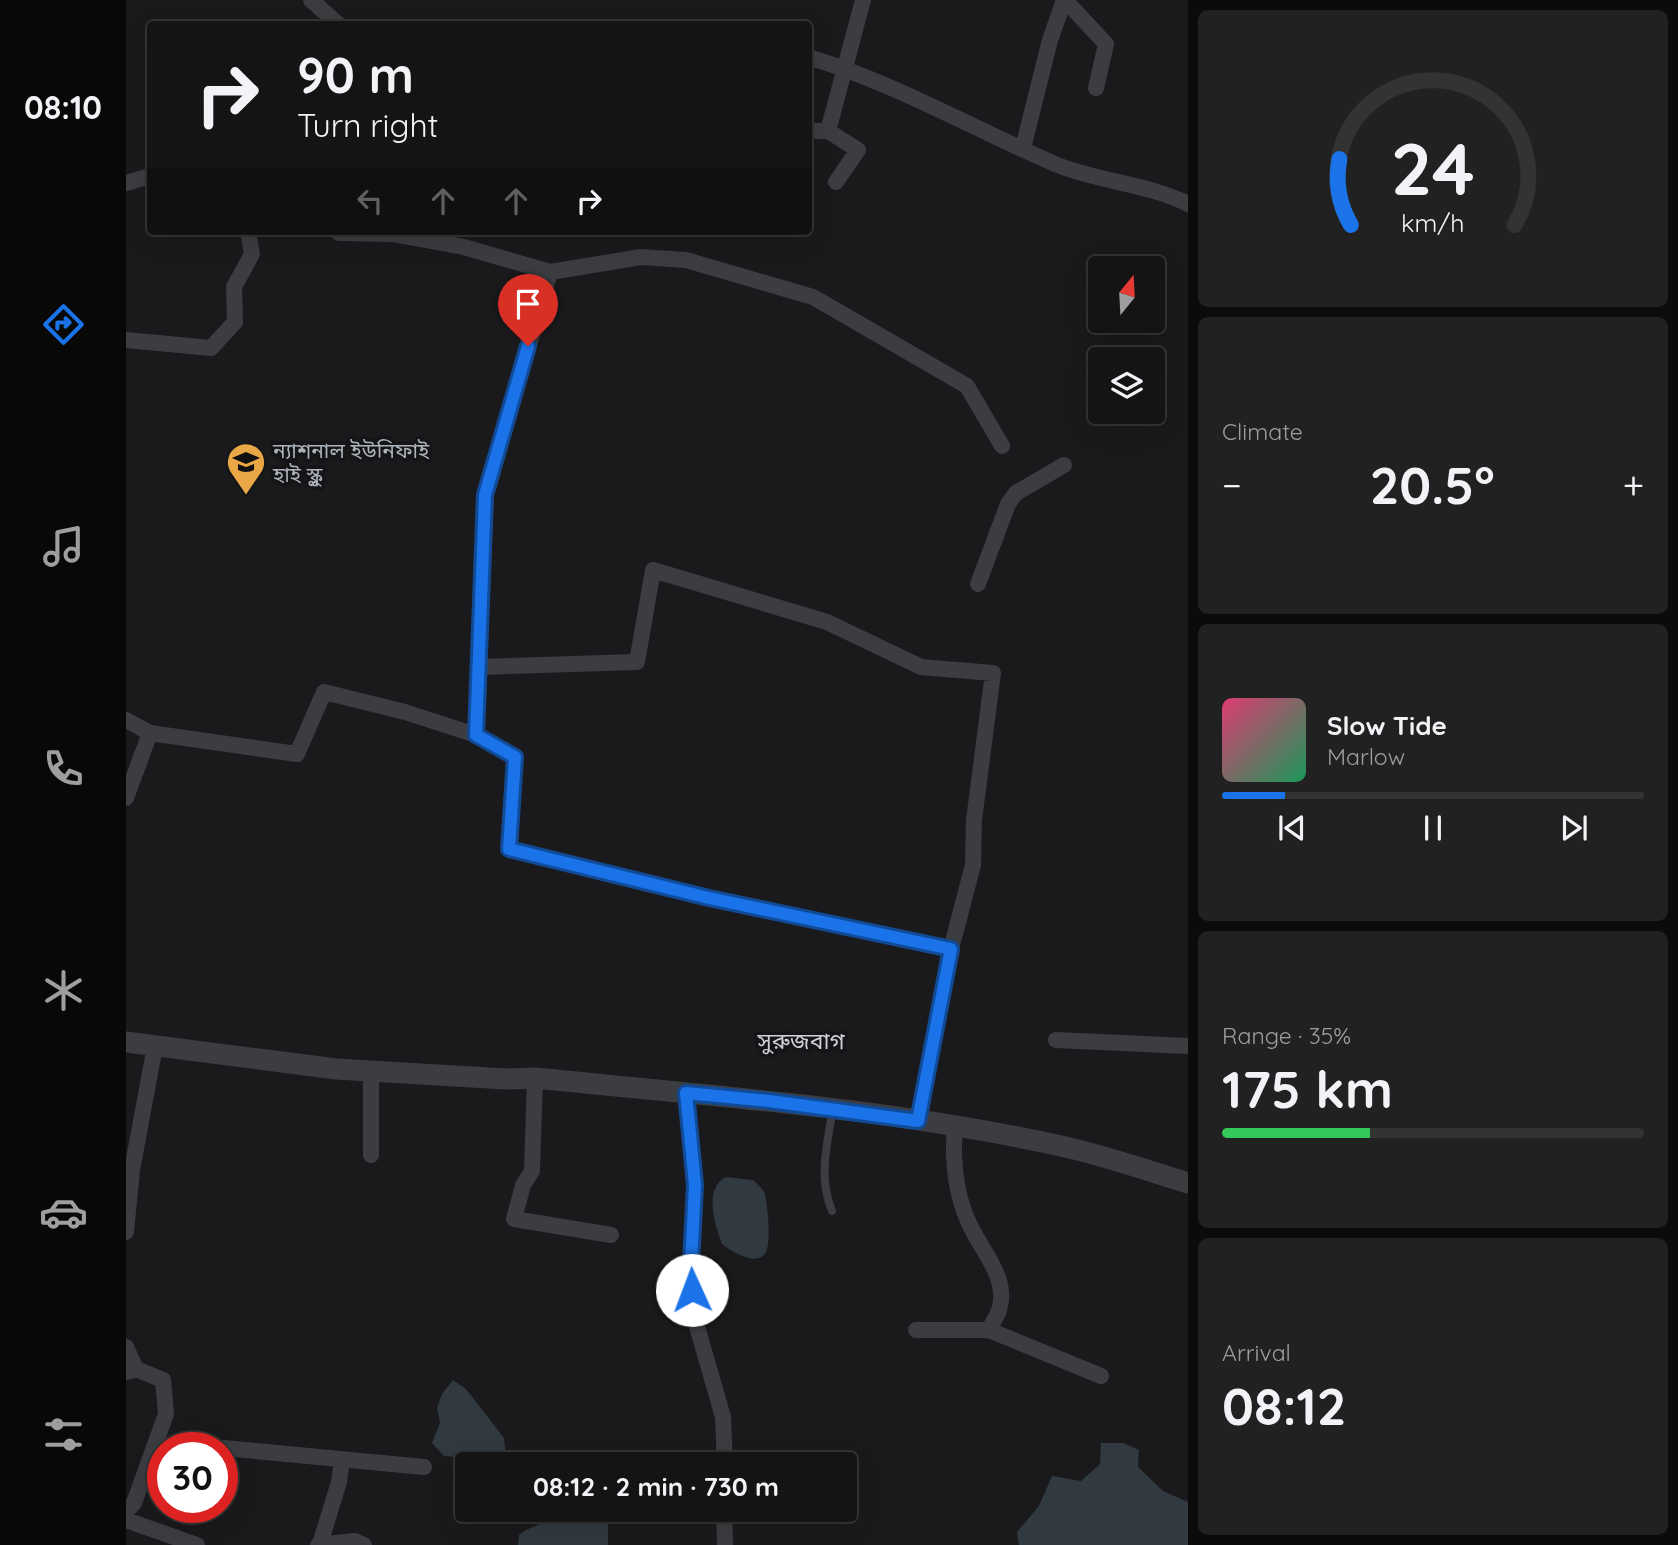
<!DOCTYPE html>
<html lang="en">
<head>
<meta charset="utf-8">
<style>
  :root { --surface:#141415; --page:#212122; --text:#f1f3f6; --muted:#9d9ea0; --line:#333334; --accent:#1a73e8 }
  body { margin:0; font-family:Quicksand,"Noto Sans Bengali",sans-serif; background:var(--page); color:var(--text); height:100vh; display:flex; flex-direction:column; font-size:26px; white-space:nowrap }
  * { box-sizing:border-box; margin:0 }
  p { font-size:23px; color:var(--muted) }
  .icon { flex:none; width:38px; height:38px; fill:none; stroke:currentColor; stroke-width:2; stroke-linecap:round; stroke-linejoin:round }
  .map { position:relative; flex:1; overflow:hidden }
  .panel { display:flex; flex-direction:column; gap:10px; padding:10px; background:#0b0b0c; width:490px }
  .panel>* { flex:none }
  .banner { position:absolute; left:21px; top:21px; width:665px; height:214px; border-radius:7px; box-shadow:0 7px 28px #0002,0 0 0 2px var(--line); background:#141415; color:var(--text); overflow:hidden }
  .needle { width:46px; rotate:18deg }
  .buttons { position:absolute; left:962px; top:256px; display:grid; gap:14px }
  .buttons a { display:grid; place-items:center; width:77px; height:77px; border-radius:7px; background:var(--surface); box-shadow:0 7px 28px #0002,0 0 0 2px var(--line); font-size:35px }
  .speed { position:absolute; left:21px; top:1432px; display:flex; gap:14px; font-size:35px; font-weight:700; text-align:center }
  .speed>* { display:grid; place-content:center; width:91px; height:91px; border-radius:50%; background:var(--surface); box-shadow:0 7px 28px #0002,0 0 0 2px var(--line); line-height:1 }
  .speed .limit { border:10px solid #d22; background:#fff; color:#111 }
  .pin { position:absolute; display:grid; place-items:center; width:60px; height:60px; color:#fff; margin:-72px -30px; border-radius:50% 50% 50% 0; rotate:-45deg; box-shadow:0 0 7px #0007 }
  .pin .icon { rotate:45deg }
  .me { position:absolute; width:77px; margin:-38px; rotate:358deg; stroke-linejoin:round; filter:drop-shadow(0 0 5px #0008) }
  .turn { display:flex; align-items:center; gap:24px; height:147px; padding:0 35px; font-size:32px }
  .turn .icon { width:91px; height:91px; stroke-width:2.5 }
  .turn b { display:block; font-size:49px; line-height:60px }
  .lanes { display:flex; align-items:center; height:66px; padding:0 35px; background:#0003; justify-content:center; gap:35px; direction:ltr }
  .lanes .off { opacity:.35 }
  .big { font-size:52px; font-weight:800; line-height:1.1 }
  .panel .tile { flex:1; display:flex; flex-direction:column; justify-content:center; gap:10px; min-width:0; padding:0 24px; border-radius:10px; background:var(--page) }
  .panel .dial { align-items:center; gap:0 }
  .dial svg { height:182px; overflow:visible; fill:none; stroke:var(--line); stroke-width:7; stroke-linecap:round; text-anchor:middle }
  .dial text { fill:var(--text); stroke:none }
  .song { display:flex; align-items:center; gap:21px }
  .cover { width:84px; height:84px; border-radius:10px; background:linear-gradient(135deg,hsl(340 70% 55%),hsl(150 70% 35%)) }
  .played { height:7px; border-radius:4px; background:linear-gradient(90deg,var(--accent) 15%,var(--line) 15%) }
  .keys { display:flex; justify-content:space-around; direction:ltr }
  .heat { display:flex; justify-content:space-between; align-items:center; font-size:38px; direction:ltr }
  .charge { height:10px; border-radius:5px; background:linear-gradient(90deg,#34c759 35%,var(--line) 0) }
  .trip { position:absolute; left:329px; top:1452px; width:402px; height:70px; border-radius:7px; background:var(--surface); box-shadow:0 7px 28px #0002,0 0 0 2px var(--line); font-weight:800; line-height:70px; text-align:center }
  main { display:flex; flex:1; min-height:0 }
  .tabs { display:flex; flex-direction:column; width:126px; justify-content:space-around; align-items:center; background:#080808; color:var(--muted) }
  .tabs .icon { width:49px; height:49px }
  .tabs .active { color:var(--accent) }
  .tabs b { font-size:32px; color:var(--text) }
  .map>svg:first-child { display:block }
  .water { fill:#303a40 }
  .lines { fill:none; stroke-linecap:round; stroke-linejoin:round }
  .service { stroke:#3b3d41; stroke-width:8 }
  .minor { stroke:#3b3d41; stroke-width:16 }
  .tertiary { stroke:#3b3d41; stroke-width:21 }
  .route-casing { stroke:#114b97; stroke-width:18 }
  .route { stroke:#1a73e8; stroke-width:12 }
  .labels { text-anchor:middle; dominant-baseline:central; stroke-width:7; stroke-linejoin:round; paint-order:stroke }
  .poi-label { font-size:21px; fill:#adb3bb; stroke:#151517; text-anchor:start }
  .neighbourhood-label { font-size:23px; fill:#ced1d7; stroke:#151517 }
</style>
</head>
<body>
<main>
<nav class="tabs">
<b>08:10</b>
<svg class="icon active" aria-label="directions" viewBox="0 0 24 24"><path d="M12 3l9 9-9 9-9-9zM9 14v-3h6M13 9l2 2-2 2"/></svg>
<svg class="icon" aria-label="music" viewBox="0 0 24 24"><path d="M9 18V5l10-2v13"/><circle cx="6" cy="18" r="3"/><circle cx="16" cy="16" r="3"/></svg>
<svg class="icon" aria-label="phone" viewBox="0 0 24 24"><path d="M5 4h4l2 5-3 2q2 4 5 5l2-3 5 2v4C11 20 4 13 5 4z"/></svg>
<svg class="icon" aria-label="climate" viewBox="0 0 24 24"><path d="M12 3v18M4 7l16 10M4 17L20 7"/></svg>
<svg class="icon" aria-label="car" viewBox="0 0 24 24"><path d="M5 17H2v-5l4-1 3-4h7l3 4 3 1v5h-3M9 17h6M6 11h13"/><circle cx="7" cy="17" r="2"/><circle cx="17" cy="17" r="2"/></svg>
<svg class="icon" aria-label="filters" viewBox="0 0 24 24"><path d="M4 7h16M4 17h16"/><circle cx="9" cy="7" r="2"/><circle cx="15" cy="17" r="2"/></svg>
</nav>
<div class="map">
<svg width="1062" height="1545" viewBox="0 0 1062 1545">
  <rect width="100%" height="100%" fill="#1a1a1c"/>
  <path class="water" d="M600,1177l27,3c4,4 8,7 11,12 4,9 7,51 2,60 -9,16 -35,-1 -44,-8 -7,-18 -19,-56 4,-67z
    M327,1380l13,9 38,49 2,18 -37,2 -25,-2 -12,-13 8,-20 -3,-15 5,-14z
    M975,1443h22l16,7 -1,17 25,24 25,11v43h-169l-2,-13 22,-26 13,-30 29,5 19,-17z
    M447,1510h47l-12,12v23h-90l1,-10 7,-5z"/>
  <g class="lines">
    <path class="service" d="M706,1211c-14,-33 -5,-67 1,-102"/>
    <path class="minor" d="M185,0l27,24
      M939,0l41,44 -10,44
      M682,57c87,26 164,71 247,107 43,18 91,19 133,40
      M682,131h20l35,-131
      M702,131l30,19 -22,32
      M897,148l27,-108 14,-40
      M0,183l24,-7
      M211,231l2,2 53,1 72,13 86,25 91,-15 45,3 127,37 154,89 35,60
      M0,340l85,8 24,-26 -1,-35 18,-33 -4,-23
      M852,584l30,-80 8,-11 48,-28
      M353,667l7,-172 64,-223
      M0,720l24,13 147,21 27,-62 81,20 71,23 39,22 -6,92 200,49 242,51
      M350,735l3,-68 158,-5 16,-92 174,52 94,45 72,6 -19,147 -1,45 -22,84 -33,172
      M0,798l24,-65
      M930,1040l132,6
      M245,1071v84
      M409,1078l-3,93 -9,14 -9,34 97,16
      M560,1093l9,92 -4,78 3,53 29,101 2,48
      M829,1126c-3,33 0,65 13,95 11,27 42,57 31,89 -2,7 -7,13 -10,20
      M0,1232l6,-62 23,-124
      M790,1330h73l112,46
      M0,1347l10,22
      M0,1372l10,-3 27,11 3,34 -32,89 -8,9
      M98,1448l200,19
      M598,1510l1,35
      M0,1520l71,25
      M194,1544l19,-62 3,-22
      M192,1545l37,-4 9,4"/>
    <path class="tertiary" d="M0,1042l210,27 170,10 29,-1c176,18 353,30 526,68 42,9 85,24 127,37"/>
  </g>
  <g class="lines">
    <g class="route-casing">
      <path id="route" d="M402,346l-43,149 -9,240 39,22 -6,92 200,49 242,51 -33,172 -149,-20 -83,-8 9,92 -4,78 1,27"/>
    </g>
    <use href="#route" class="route"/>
  </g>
  <defs>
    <g id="school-pin" transform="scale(2.0125)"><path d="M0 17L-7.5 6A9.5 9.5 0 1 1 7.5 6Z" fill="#eaa745" stroke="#151517"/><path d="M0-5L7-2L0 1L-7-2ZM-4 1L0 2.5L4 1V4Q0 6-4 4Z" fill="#111"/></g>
  </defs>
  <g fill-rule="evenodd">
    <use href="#school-pin" x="120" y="462"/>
  </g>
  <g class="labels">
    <g class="poi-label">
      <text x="147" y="450">ন্যাশনাল ইউনিফাই<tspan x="147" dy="24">হাই স্কুল</tspan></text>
    </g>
    <g class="neighbourhood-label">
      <text x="675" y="1040">সুরুজবাগ</text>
    </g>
  </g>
</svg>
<div class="buttons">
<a><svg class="needle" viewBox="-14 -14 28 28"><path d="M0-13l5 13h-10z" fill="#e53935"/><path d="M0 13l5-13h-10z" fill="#9d9ea0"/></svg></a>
<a><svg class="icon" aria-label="layers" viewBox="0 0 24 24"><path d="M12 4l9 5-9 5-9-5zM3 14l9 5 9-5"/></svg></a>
</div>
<div class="speed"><div class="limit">30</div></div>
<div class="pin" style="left:402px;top:346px;background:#d93025"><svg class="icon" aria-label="arrive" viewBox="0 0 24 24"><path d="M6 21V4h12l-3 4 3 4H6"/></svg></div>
<svg class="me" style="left:566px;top:1290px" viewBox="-20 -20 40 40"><circle r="19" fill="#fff"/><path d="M0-13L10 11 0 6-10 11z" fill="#1a73e8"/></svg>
<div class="trip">08:12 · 2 min · 730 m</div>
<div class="banner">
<div class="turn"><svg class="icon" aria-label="right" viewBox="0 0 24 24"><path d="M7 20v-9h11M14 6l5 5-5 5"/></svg><div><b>90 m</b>Turn right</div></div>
<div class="lanes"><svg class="icon off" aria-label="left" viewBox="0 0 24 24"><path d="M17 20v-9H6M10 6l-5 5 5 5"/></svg><svg class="icon off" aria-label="ahead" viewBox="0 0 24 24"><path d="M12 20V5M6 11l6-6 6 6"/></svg><svg class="icon off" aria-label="ahead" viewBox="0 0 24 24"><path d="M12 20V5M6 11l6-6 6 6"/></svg><svg class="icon" aria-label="right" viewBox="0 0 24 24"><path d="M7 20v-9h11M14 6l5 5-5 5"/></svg></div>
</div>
</div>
<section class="panel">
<div class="tile dial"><svg viewBox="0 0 100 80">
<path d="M14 69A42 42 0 1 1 86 69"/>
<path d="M14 69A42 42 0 0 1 9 40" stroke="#1a73e8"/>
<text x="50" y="56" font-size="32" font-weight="700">24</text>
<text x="50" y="72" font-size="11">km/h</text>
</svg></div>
<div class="tile"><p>Climate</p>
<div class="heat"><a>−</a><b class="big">20.5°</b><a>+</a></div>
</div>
<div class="tile">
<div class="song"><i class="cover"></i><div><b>Slow Tide</b><p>Marlow</p></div></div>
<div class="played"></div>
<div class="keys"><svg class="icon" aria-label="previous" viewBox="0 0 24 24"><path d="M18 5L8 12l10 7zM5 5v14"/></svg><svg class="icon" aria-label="pause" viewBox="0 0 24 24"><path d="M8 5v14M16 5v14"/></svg><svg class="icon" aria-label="next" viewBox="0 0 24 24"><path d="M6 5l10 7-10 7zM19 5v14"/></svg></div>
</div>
<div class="tile"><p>Range · 35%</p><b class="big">175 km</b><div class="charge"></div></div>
<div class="tile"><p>Arrival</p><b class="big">08:12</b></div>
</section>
</main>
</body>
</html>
